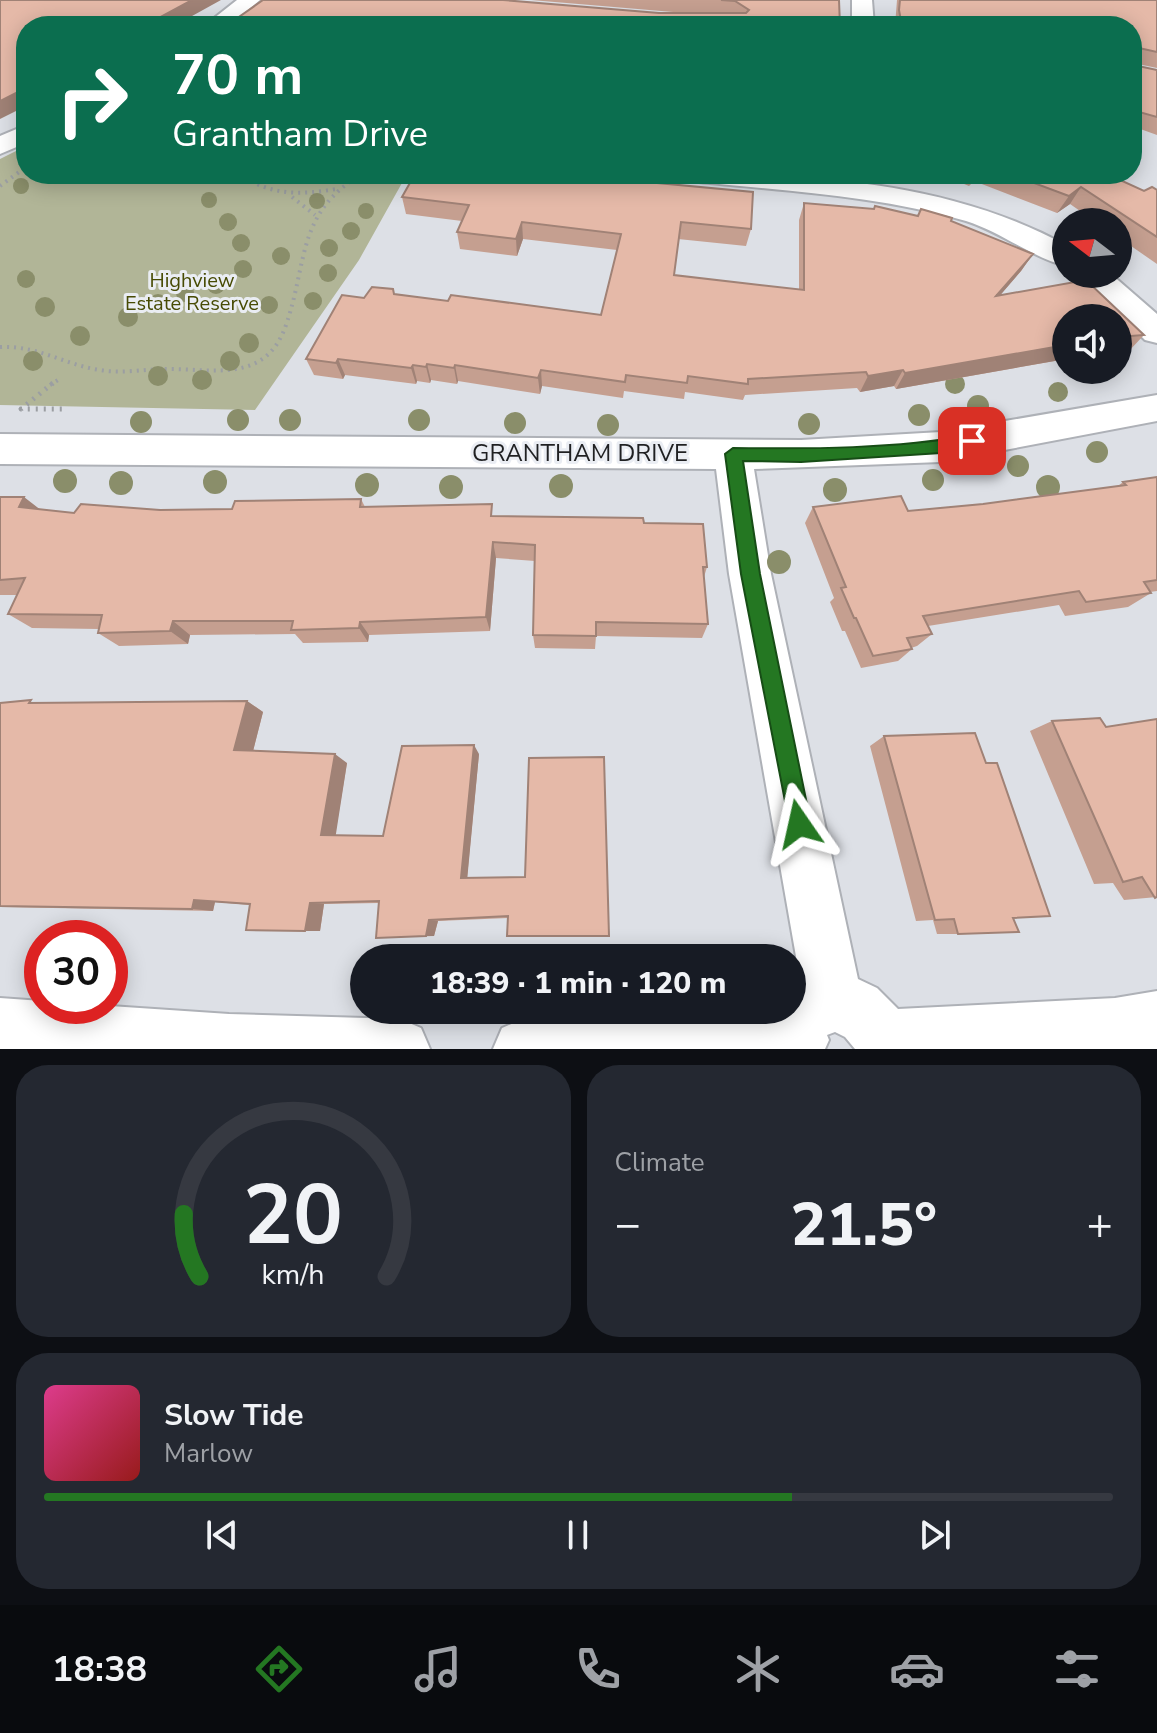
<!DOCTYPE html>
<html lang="en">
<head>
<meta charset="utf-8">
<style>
  :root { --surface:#171b24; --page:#242831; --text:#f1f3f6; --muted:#9ea1a6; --line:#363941; --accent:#247722 }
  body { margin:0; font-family:"Nunito Sans",sans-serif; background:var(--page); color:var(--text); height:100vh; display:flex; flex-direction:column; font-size:30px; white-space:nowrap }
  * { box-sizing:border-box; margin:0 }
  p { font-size:26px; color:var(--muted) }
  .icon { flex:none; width:44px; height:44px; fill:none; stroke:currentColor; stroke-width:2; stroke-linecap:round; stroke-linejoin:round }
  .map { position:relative; height:1049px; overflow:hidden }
  .details { display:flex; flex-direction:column; gap:16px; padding:16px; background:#0d0f14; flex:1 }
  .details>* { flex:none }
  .hud { position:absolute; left:16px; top:16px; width:1126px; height:168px; border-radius:32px; box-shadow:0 4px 20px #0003; background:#0b6e4f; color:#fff; overflow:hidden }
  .needle { width:52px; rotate:286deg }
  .controls { position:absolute; left:1052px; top:208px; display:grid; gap:16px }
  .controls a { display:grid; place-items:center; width:80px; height:80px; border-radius:50%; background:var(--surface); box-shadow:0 4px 20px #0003; font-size:40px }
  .speed { position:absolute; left:24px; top:920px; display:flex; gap:16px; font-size:40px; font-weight:700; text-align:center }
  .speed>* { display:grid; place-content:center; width:104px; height:104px; border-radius:50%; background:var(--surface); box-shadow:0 4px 20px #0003; line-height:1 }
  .speed .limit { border:12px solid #d22; background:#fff; color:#111 }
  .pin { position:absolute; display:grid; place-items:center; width:68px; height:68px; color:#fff; margin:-34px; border-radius:16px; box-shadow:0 4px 12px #0006 }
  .me { position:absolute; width:88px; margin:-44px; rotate:349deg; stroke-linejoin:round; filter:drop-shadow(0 0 6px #0008) }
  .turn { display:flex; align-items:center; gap:28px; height:168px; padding:0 24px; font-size:36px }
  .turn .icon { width:104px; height:104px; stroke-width:2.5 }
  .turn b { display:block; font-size:56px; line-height:68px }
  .big { font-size:60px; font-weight:800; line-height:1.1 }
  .details .tile { flex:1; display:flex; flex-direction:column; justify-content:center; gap:12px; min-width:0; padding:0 28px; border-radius:32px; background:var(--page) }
  .details .dial { align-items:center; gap:0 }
  .dial svg { height:208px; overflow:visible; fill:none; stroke:var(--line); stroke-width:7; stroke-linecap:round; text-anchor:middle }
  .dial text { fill:var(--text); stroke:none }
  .song { display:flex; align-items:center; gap:24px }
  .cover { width:96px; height:96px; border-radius:12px; background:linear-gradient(135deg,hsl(330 70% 55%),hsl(0 70% 35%)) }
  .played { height:8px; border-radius:4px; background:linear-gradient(90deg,var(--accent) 70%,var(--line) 70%) }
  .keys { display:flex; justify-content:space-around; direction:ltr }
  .heat { display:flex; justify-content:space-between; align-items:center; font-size:44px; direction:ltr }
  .details .tiles { flex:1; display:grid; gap:16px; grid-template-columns:1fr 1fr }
  .tile:last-child { grid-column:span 2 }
  .trip { position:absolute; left:350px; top:944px; width:456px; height:80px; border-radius:40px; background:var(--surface); box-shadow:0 4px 20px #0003; font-weight:800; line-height:80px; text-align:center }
  .menu { display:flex; height:128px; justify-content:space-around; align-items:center; background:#090b0e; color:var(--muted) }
  .menu .icon { width:56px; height:56px }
  .menu .current { color:var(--accent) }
  .menu b { font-size:36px; color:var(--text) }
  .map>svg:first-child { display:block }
  .green { fill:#b1b597 }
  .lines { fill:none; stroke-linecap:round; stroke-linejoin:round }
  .minor-casing { stroke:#aeb1b7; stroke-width:4 }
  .path-far1 { stroke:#9b9ea2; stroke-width:4; stroke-dasharray:2 5; stroke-linecap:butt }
  .path { stroke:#9b9ea2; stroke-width:5; stroke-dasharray:2 6; stroke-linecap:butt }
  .minor { fill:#fff; fill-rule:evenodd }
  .tree { fill:#8a8e6a }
  .wall { fill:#c59f90 }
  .shaded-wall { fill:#a08276 }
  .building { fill:#e5b9a8; stroke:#a08276; stroke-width:2 }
  .route { fill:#247722; stroke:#174d16; stroke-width:2 }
  .labels { text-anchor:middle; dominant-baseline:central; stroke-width:6; stroke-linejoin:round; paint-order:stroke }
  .far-park-label { font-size:20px; fill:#474b04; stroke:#eaedf3 }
  .street-label { font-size:24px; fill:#1f2022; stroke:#eaedf3 }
</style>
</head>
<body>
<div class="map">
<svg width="1157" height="1049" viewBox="0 0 1157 1049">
  <rect width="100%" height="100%" fill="#dde0e6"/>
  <path class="green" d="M26,146v28h381l-48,86 -104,150 -255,-5v-246z"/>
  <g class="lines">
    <g class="minor-casing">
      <path id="minor" d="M237,0h23l-32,26h-24z
        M852,0h20l2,26h-22z
        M26,125v18l-26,11v-18z
        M686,174c130,0 263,8 380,71v21c-33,-8 -65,-34 -100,-45 -87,-25 -178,-30 -267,-39l-9,-2z
        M1077,274h34l46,40v29l-12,-3z
        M1157,395v26l-216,41 -187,7 17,105 87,405 19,9 21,21 217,-11 42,-7v58h-302l-10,-12 -10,-5 -8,3 2,5 -4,9h-332l9,-21 21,-9 269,-9v-20l9,-5 -72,-411 -13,-105 -716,-5v-30l801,6 140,-8z
        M0,998l42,3v5h68l119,8 171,5 21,9 9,21h-430z"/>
    </g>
    <path class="path-far1" d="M239,174c33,22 60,21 98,15
      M0,186l26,-19
      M292,197l23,18
      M0,347c37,-2 65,18 100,23 22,4 45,-1 67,-1 49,0 99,14 119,-44 22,-63 10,-112 76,-151
      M50,385l8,-5"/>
    <path class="path" d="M53,383l-32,26h41"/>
    <use href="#minor" class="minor"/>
  </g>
  <g class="tree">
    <circle cx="21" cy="186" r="8"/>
    <circle cx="209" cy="200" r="8"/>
    <circle cx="317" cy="201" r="8"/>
    <circle cx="366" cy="211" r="8"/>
    <circle cx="228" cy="222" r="9"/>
    <circle cx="351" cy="231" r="9"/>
    <circle cx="241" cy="243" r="9"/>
    <circle cx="329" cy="248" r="9"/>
    <circle cx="281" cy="256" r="9"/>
    <circle cx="243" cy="269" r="9"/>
    <circle cx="328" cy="273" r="9"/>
    <circle cx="26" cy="279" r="9"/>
    <circle cx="216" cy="285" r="9"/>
    <circle cx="185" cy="293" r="9"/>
    <circle cx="313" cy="301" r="9"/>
    <circle cx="158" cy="303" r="9"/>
    <circle cx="269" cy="305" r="9"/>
    <circle cx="45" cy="307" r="10"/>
    <circle cx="128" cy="317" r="10"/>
    <circle cx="80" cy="336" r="10"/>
    <circle cx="249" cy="343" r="10"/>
    <circle cx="33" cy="361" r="10"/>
    <circle cx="230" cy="361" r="10"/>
    <circle cx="158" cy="376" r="10"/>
    <circle cx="202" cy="380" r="10"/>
    <circle cx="955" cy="384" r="10"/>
    <circle cx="1058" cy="392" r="10"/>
    <circle cx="978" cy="406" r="11"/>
    <circle cx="919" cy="415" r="11"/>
    <circle cx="238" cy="420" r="11"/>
    <circle cx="290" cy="420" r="11"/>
    <circle cx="419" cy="420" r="11"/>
    <circle cx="141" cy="422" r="11"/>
    <circle cx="515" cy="423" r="11"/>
    <circle cx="809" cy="424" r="11"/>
    <circle cx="608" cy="425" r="11"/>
    <circle cx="1097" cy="452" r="11"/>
    <circle cx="1018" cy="466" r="11"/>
    <circle cx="65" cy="481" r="12"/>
    <circle cx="933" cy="480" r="11"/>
    <circle cx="215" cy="482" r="12"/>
    <circle cx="121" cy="483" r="12"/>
    <circle cx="367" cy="485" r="12"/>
    <circle cx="561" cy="486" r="12"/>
    <circle cx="451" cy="487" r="12"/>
    <circle cx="1048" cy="487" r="12"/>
    <circle cx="835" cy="490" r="12"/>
    <circle cx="779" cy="562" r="12"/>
  </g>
  <path class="wall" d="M531,0h308l1,26 -181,-13h26z
    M897,0h260v68l-19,-4v2l19,4v65l-25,-9v-100h-237z
    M415,174h180v3l158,15 -2,37 -5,17 -68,-7 -4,36 125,15v-70l5,-17 70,6 1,-3 43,10 3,-7 31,9 -1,3 82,33 -12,17 -21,24 86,-15 58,55 -16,17h-10v-34h-52v41l-170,30 -2,-3 -34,6 -3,-4 -112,7 -2,5 -58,-8 -1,7 -60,-8 -1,7 -81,-12 -2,8 -82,-13 -1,3 -26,-4 -1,3 -13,-2 -1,3 -71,-9 -2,4 -29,-4 -8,-16 36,-64 22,3 8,-11 21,2 1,5 54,7 3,-6 150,20 16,-65 -94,-11 -6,17 -57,-7 -3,-17 5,-11 -56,-7 -4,-17z
    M908,174h22l-2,4z
    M940,174h167l37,17 13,-1v74l-39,-27v-15h-22l-26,-18 -13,9 -83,-32 -5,5z
    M1157,477v114l-7,1 1,1 -23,14 -63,9 -6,-11 -131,21 4,8 -15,12 -6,2 1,1 -14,12 -37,7 -16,-37h-3l-12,-29 4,-4 -29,-75 8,-16 95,4 75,-7 134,-17 6,-5z
    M0,497l40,12 34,4 158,-4 129,-10 4,8 129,9 150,7 63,44 -3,10 4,47 -6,14 -106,-2 -1,13 -60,-1 -2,-13 2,-74 -39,-3 -6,73 -121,4 -1,7 -65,1 -8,-9 -105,1 -2,9 -69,2 -21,-13 1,-4 -67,-1 -24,-14 9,-19h-17z
    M247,701l16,11 -10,39 94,12 -12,72 48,1 96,-82 -12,124 58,-1 79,-120 -96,161 -70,3 -4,15 -58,2 3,-35 -55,1 -4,27 -70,-26 -35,-3 -2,9 -213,-4v-204z
    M1052,721l54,6 51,170 -33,3 -11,-17 -19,1 -64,-153z
    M884,736l129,182 -55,16h-21l-4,-14 -17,1 -46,-175z"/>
  <path class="shaded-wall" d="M192,0h29l-47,26h-30z
    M26,88v18l-26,13v-18z
    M1081,187l-11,17 -13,9 12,-17z
    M522,222l1,17 -6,17 -1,-17z
    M1033,254l-12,17 -36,42 11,-17z
    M1066,345v14l-170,30 9,-16z
    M338,359l7,16 -2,4 -7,-16z
    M427,364l4,16 -1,3 -4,-16z
    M413,365l4,16 -1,3 -5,-16z
    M455,365l3,16 -1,3 -3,-16z
    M541,370l1,16 -2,8 -2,-16z
    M903,370l-9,16 -34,6 8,-16z
    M24,497l22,17 -27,-7z
    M493,542l3,16 -6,73 -4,-14z
    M173,621l17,14 -2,9 -18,-13z
    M360,622l9,13 -1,7 -9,-14z
    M247,701l16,11 -12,47 -17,-9z
    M474,745l5,9 -12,127 -6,-3z
    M335,754l12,9 -12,77 -14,-5z
    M194,900l21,2 -2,9 -21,-2z
    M310,903l14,1 -4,27h-15z
    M429,920l9,1 -4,15h-8z"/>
  <path class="building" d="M0,0h192l-48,26h-118v62l-26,13z
    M263,0h240l156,13h87l3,-3 -14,-9 -14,-1h118l1,26h-614z
    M900,0h257v52l-18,-4 -1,18 19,4v47l-25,-7v-65l5,-7 -5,-1v-11h-72l-35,-6 -1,6h-122l-3,-16z
    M415,174h180l-1,3 159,15 -2,37 -70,-7 -7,53 130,15v-87l70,6 1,-3 43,10 3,-7 31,9 -1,3 82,33 -37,42 90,-16 58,55 -26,2v-19h-52v27l-161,28 -2,-3 -35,6 -2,-4 -118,7v5l-60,-8 -1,7 -61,-8 -1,7 -84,-12 -3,8 -83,-13 -1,3 -27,-4 -1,3 -13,-2 -2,3 -73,-9 -2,4 -30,-4 36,-64 22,3 8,-11 21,2 1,5 54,7 3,-6 150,20 20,-81 -99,-12 -6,17 -59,-7 12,-27 -67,-8z
    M1010,174h97l37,17 8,-4 5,3v47l-76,-50 -12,9z
    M1157,477v103l-13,2 7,11 -65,9 -7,-11 -156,25 9,18 -25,4 5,11 -39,7 -17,-38h-2l-13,-30 5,-1 -33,-80 88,-11 7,15 75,-7 143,-19 -3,-3z
    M0,497h24l-5,10 55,6 7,-9 79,6 72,-1 3,-8 126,-2 -1,8 132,-3 -1,12 152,2 1,5 59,1 4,43h-4l5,57 -112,-2v14l-63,-1 2,-90 -42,-3 -7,75 -126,5 -1,6 -68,2 2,-9h-120l-3,10 -72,2 4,-18 -94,-1 17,-36 -25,2z
    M31,700l-2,3 218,-2 -13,49 101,4 -14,81 62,1 19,-90 72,-1 -13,133 64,-1 4,-119 75,-1 5,179h-102l1,-20 -79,4 -3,16 -50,2 3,-37 -69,2 -5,28 -59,-1 4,-26 -56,-4 -2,9 -192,-3v-203z
    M1100,718l6,9 51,-8v178l-2,1 -13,-21 -19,5 -71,-161z
    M975,733l11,30h11l53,153 -37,2 6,14 -61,2 -4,-15 -19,1 -51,-184z"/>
  <path class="route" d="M972,435l6,2 2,4 -2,5 -37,7 -140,9 -58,-1 17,113 51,250 -4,8 -8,4 -8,-4 -50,-258 -16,-120 8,-6c79,1 161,1 239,-13z"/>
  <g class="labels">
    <g class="far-park-label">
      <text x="192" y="280">Highview<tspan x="192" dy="23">Estate Reserve</tspan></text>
    </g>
    <g class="street-label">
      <text x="580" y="453">GRANTHAM DRIVE</text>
    </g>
  </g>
</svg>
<div class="controls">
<a><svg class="needle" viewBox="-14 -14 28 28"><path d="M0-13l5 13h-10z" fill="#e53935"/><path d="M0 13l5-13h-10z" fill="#9ea1a6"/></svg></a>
<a><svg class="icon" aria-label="sound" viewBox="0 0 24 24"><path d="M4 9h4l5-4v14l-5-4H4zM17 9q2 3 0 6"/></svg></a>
</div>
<div class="speed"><div class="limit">30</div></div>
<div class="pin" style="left:972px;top:441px;background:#d93025"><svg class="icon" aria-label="arrive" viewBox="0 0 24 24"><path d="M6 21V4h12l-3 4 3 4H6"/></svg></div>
<svg class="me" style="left:799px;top:824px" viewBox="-20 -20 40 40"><path d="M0-17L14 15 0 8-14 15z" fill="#247722" stroke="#fff" stroke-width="4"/></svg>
<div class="trip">18:39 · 1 min · 120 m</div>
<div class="hud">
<div class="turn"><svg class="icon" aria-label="right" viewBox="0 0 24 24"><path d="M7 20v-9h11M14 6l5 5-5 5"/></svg><div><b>70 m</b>Grantham Drive</div></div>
</div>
</div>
<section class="details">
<div class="tiles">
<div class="tile dial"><svg viewBox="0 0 100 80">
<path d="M14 69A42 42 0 1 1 86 69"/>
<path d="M14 69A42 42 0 0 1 8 45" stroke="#247722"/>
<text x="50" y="56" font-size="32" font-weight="700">20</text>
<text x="50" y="72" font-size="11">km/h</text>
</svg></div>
<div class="tile"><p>Climate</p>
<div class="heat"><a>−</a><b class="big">21.5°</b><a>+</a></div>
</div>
<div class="tile">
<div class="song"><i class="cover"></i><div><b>Slow Tide</b><p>Marlow</p></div></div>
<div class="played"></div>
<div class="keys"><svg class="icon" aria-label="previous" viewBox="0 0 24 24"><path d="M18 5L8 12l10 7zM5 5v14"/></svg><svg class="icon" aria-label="pause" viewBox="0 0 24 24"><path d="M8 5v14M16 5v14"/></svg><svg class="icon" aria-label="next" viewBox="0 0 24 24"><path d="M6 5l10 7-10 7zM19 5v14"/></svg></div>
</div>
</div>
</section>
<nav class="menu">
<b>18:38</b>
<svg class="icon current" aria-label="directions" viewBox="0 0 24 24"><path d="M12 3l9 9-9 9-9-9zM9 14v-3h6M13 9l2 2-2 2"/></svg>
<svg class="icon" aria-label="music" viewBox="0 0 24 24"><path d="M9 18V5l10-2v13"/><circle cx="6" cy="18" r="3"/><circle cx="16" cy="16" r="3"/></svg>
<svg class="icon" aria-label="phone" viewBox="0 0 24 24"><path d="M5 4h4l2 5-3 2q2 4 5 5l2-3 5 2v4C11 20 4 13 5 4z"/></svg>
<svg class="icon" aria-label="climate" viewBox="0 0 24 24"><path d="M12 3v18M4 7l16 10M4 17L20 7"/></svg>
<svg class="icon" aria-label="car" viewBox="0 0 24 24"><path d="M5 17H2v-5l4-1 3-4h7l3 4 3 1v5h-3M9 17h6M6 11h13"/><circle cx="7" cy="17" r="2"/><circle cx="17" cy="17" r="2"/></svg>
<svg class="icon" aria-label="filters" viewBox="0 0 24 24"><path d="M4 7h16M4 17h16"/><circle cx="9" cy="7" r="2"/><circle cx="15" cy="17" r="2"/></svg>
</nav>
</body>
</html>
